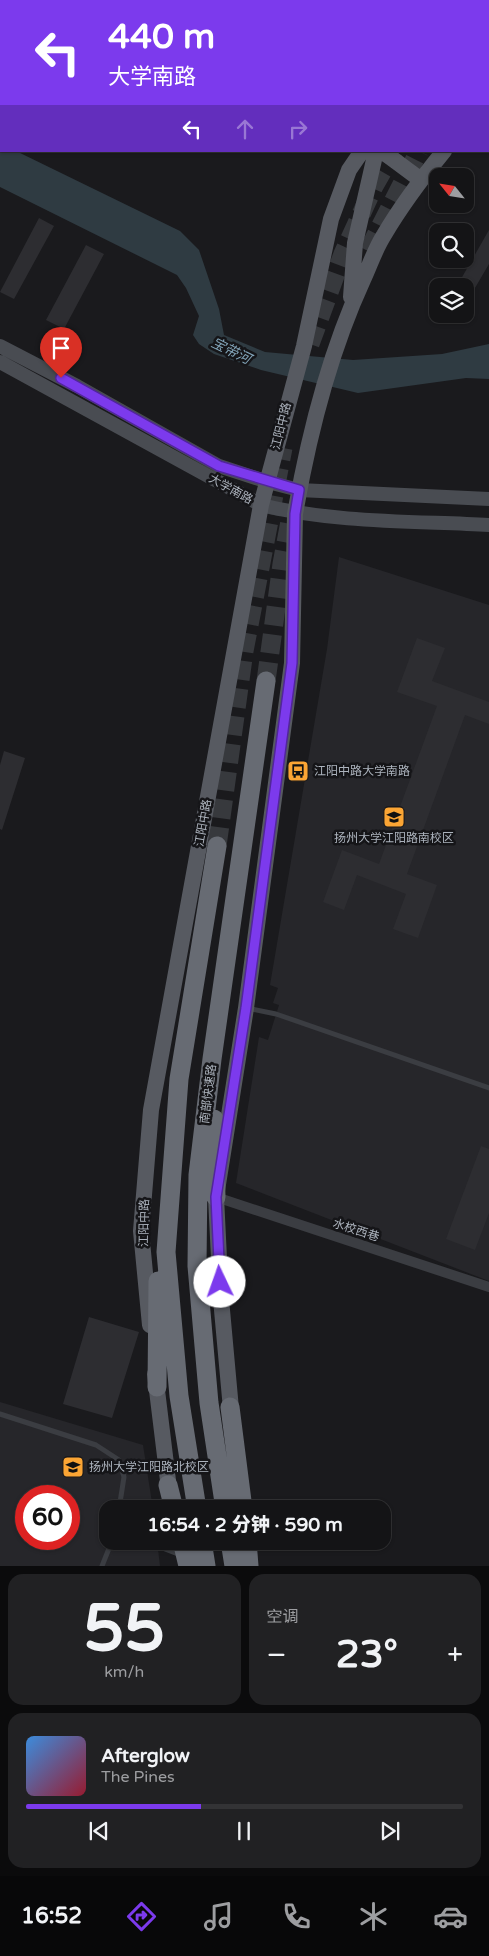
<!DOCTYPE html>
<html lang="zh">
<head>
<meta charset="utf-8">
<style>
  :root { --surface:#141416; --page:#212123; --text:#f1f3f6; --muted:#9d9ea1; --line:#333335; --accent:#7c3aed }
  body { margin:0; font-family:"Varela Round","Noto Sans SC",sans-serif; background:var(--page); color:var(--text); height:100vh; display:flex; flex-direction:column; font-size:19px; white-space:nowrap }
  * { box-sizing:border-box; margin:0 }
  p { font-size:16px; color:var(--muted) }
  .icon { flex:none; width:28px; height:28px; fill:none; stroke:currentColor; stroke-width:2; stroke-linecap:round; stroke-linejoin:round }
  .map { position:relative; height:1566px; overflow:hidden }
  .sheet { display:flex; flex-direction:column; gap:8px; padding:8px; background:#0b0b0c; flex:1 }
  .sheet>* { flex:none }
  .top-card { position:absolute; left:0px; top:0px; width:490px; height:152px; box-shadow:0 1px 4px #0004,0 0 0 1px var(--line); background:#7c3aed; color:#fff; overflow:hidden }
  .needle { width:32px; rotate:300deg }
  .fabs { position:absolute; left:429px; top:168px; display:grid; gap:10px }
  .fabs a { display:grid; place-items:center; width:45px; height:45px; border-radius:10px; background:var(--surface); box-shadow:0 1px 4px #0004,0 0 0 1px var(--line); font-size:25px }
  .speed { position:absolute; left:15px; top:1485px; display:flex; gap:10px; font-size:25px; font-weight:700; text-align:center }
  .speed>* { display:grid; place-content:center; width:65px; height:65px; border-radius:50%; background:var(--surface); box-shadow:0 1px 4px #0004,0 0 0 1px var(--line); line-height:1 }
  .speed .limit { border:8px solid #d22; background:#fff; color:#111 }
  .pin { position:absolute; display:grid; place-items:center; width:42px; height:42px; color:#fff; margin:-51px -21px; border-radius:50% 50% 50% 0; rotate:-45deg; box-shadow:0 0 5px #0007 }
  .pin .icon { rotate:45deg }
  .me { position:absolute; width:55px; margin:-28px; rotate:357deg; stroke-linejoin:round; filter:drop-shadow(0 0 4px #0008) }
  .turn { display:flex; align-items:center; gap:18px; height:105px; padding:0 25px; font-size:22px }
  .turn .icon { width:65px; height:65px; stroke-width:2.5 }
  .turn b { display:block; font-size:35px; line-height:42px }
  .lanes { display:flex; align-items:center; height:48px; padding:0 25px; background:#0003; justify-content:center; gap:25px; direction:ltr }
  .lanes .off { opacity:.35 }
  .big { font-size:38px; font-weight:800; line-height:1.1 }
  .sheet .tile { flex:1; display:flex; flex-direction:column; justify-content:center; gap:8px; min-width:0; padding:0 18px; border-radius:15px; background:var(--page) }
  .sheet .dial { align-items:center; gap:0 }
  .dial b { font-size:65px; line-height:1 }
  .song { display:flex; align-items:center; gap:15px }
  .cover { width:60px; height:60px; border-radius:8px; background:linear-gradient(135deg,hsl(210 70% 55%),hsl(350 70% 35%)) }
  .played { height:5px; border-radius:2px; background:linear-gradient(90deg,var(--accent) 40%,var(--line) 40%) }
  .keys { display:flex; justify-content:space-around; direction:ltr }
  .heat { display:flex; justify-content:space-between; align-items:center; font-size:28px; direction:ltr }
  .sheet .tiles { flex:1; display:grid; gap:8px; grid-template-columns:1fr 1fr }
  .tile:last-child { grid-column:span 2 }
  .trip { position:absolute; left:99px; top:1500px; width:292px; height:50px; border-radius:15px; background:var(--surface); box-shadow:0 1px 4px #0004,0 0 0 1px var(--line); font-weight:800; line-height:50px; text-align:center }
  .tabs { display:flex; height:80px; justify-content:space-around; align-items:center; background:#080809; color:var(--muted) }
  .tabs .icon { width:35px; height:35px }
  .tabs .current { color:var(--accent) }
  .tabs b { font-size:22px; color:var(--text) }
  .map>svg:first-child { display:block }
  .built { fill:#26262a; fill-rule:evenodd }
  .water { fill:#2f3b42 }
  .building { fill:#2d2d31 }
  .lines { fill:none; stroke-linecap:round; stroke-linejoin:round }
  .highway-tunnel { stroke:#37393d; stroke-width:19; stroke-dasharray:19 9; stroke-linecap:butt }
  .lane { stroke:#3b3d42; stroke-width:5 }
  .street { stroke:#3b3d42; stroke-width:10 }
  .secondary { stroke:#494c52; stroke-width:14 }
  .primary { stroke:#575a61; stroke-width:16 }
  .highway { stroke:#676b73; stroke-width:19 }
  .route-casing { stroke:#51269a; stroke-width:12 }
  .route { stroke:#7c3aed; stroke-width:9 }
  .labels { text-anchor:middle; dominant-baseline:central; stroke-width:5; stroke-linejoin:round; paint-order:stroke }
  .street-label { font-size:12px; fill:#acb3bd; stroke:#151518 }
  .poi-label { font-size:12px; fill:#acb3bd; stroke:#151518; text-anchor:start }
  .water-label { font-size:14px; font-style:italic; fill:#82a4b8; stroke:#151518 }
</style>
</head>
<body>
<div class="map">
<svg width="489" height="1566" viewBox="0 0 489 1566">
  <rect width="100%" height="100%" fill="#1a1a1d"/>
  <path class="built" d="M339,557l150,48v676l-253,-98 23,-146 9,3 11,-35 -6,-2 5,-15 -8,-3 57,-336z
    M0,1402l143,43 10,64h-45v32h49l3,25h-160zM26,1496h43v43h-43z"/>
  <path class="water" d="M0,144l1,7h15l164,80 19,19 20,59 5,26 41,17 88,8 89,-6 47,-10v35l-23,-1 -108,15 -97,-23 -47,-16 -15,-10 -6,-9 6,-19 -13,-28 -9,-13 -177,-88z"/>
  <path class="building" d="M39,218l15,8 -40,73 -14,-7z
    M489,230v34l-24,41v-19h-8z
    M86,245l18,9 -40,75 -18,-9z
    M417,638l28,10 -13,33 57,21v22l-24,-9 -58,159 30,11 -19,53 -25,-9 13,-35 -49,-19 -13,35 -21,-8 19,-52 37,14 58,-158 -40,-14z
    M4,751l21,7 -23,72 -2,-1v-64z
    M481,1146l8,3v64l-14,37 -29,-11z
    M89,1317l50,15 -27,86 -49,-14z"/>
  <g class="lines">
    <path class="highway-tunnel" d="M368,251l51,-100
      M310,344l33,-90 31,-68 20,-35
      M266,681l16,-117 9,-48
      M217,846l27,-195 39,-203"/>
    <path class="lane" d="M247,1008l29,6 213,74
      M0,1414l96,31 23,15 5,17 -5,32
      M144,1541l34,13
      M102,1566l10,-25"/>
    <path class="street" d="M216,1197l273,90"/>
    <path class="secondary" d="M0,346l77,40 142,80 49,16 31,8 190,9
      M0,362l261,143c74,18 152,16 228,20"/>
    <path class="primary" d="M317,0v1
      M333,0v1
      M450,1v-1
      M382,151l39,29
      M351,297l4,-54 21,-92
      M150,1325l-9,-94 10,-121 110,-605 43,-159 27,-127 18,-49 13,-19
      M155,1374l15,123
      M232,1420l-11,-121 -5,-102 30,-189 46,-345 3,-149c14,-81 34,-160 68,-234 7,-15 12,-31 21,-45 17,-29 38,-57 60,-84"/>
    <path class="highway" d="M488,1v-1
      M214,1119l2,78
      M157,1387l1,-106
      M230,1407l13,102
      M168,1485l6,24
      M197,1509l-18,-113 -13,-144 13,-173 38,-233
      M225,1509l-16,-106 -12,-137 1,-91 14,-116 54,-378
      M182,1541l6,25
      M202,1541l4,25
      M230,1541l4,25
      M247,1541l2,25"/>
  </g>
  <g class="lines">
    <g class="route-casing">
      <path id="route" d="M61,378l158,88 80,24 -4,24 -3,149 -46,345 -30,189 4,85"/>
    </g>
    <use href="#route" class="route"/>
  </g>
  <defs>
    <g id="bus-square" transform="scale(1.125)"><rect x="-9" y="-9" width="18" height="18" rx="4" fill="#fba534" stroke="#151518"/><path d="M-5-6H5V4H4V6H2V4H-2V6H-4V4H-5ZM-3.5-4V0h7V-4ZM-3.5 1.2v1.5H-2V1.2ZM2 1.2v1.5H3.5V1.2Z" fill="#111"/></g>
    <g id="university-square" transform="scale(1.125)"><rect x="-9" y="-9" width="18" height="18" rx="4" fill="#fba534" stroke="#151518"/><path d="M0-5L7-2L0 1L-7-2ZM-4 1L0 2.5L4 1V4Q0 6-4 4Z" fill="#111"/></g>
  </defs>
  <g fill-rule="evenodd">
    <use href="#bus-square" x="298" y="771"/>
    <use href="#university-square" x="394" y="817"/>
    <use href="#university-square" x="73" y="1467"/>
  </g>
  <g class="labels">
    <g class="street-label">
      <text transform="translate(281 426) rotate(-76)">江阳中路</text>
      <text transform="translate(231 489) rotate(29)">大学南路</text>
      <text transform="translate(203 823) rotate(-80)">江阳中路</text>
      <text transform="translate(208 1094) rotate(-83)">南部快速路</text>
      <text transform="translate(144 1223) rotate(-89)">江阳中路</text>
      <text transform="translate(356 1230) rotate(18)">水校西巷</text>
    </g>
    <g class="poi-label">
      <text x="314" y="771">江阳中路大学南路</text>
      <text x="394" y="838" text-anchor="middle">扬州大学江阳路南校区</text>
      <text x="89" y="1467">扬州大学江阳路北校区</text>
    </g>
    <g class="water-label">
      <text transform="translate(231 351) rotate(26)">宝带河</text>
    </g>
  </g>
</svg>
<div class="fabs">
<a><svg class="needle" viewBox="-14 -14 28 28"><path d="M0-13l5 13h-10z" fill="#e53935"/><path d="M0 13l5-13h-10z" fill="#9d9ea1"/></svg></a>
<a><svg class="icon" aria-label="search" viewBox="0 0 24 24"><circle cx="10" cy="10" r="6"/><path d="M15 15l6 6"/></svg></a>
<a><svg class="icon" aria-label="layers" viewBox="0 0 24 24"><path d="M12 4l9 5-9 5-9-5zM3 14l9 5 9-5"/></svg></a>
</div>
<div class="speed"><div class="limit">60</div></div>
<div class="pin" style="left:61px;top:378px;background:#d93025"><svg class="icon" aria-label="arrive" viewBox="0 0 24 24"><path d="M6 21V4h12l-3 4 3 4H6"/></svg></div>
<svg class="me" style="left:220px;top:1282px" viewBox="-20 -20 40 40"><circle r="19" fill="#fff"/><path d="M0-13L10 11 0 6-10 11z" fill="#7c3aed"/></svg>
<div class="trip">16:54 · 2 分钟 · 590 m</div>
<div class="top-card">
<div class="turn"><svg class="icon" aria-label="left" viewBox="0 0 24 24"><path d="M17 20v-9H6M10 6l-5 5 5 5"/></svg><div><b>440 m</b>大学南路</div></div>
<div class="lanes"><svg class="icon" aria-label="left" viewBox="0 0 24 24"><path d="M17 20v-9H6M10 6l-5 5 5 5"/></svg><svg class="icon off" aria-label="ahead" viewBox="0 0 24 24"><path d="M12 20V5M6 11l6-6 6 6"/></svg><svg class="icon off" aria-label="right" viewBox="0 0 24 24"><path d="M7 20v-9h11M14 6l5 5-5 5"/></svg></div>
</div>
</div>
<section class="sheet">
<div class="tiles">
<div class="tile dial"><b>55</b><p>km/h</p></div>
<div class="tile"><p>空调</p>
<div class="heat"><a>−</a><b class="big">23°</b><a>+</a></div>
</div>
<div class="tile">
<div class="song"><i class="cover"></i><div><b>Afterglow</b><p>The Pines</p></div></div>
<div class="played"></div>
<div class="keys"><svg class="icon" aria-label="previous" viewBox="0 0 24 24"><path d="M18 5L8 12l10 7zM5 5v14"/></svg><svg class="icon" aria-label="pause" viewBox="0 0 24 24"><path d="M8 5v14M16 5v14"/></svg><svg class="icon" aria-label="next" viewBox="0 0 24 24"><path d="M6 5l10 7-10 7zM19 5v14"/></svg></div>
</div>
</div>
</section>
<nav class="tabs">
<b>16:52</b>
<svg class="icon current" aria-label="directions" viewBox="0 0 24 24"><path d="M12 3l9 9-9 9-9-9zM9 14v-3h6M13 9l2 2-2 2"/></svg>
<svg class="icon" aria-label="music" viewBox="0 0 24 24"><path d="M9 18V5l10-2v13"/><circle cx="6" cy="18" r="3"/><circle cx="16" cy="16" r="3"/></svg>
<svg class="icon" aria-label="phone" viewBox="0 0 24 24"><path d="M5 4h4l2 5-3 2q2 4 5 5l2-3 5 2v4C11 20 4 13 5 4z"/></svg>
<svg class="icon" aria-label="climate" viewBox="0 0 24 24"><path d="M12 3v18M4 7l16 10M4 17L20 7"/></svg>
<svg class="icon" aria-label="car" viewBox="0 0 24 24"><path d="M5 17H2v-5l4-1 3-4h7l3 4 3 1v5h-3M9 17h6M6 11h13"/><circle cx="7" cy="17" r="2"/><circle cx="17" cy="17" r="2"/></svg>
</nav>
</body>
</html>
